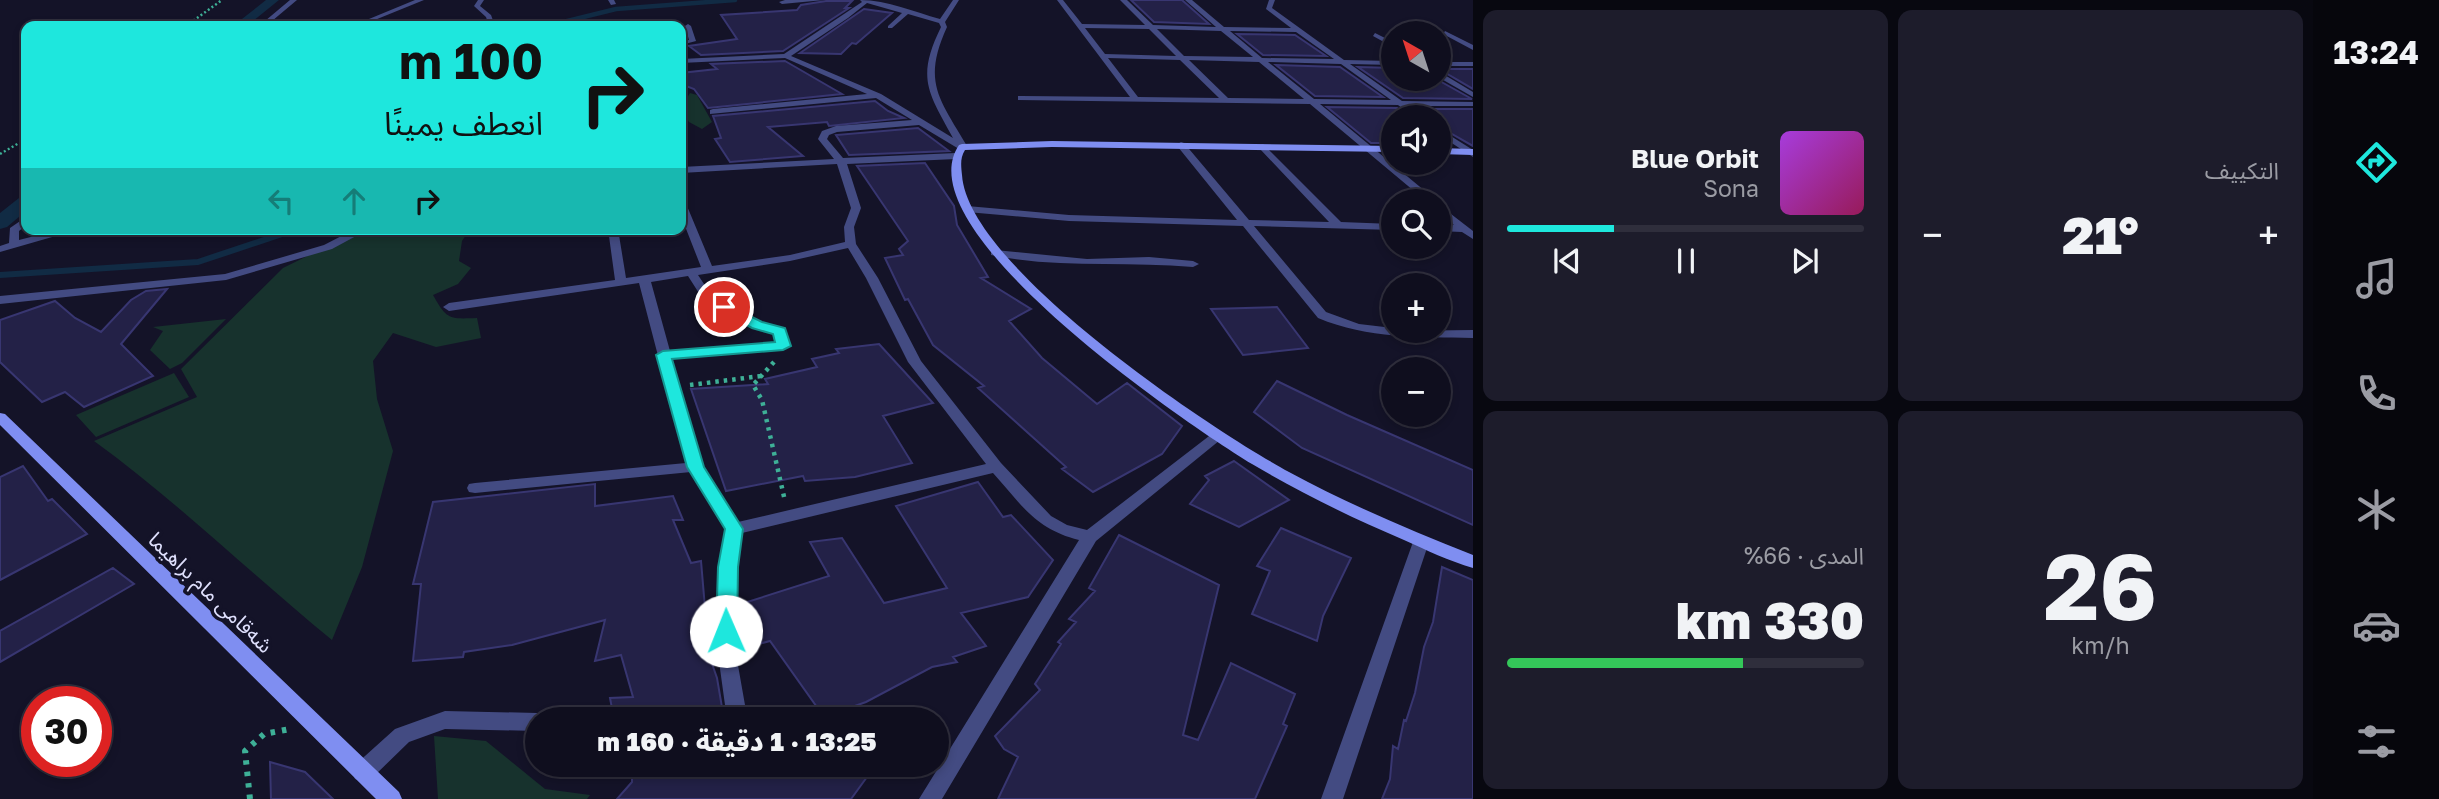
<!DOCTYPE html>
<html lang="ar">
<head>
<meta charset="utf-8">
<style>
  :root { --surface:#0f0e1e; --page:#1d1c2b; --text:#f1f3f6; --muted:#9b9ca4; --line:#2f2e3c; --accent:#1ee7dd }
  body { margin:0; font-family:"Golos Text","Noto Sans Arabic",sans-serif; background:var(--page); color:var(--text); direction:rtl; height:100vh; display:flex; flex-direction:column; font-size:26px; white-space:nowrap }
  * { box-sizing:border-box; margin:0 }
  p { font-size:23px; color:var(--muted) }
  .icon { flex:none; width:38px; height:38px; fill:none; stroke:currentColor; stroke-width:2; stroke-linecap:round; stroke-linejoin:round }
  .map { position:relative; flex:1; overflow:hidden; direction:ltr }
  .details { display:flex; flex-direction:column; gap:10px; padding:10px; background:#080810; width:840px }
  .details>* { flex:none }
  .top-card { position:absolute; left:21px; top:21px; width:665px; height:214px; border-radius:14px; box-shadow:0 4px 10px #0003,0 0 0 2px var(--line); direction:rtl; background:#1ee7dd; color:#111; overflow:hidden }
  .needle { width:46px; rotate:321deg }
  .controls { position:absolute; left:1381px; top:21px; display:grid; gap:14px }
  .controls a { display:grid; place-items:center; width:70px; height:70px; border-radius:50%; background:var(--surface); box-shadow:0 4px 10px #0003,0 0 0 2px var(--line); font-size:35px }
  .speed { position:absolute; left:21px; top:686px; display:flex; gap:14px; font-size:35px; font-weight:700; text-align:center }
  .speed>* { display:grid; place-content:center; width:91px; height:91px; border-radius:50%; background:var(--surface); box-shadow:0 4px 10px #0003,0 0 0 2px var(--line); line-height:1 }
  .speed .limit { border:10px solid #d22; background:#fff; color:#111 }
  .pin { position:absolute; display:grid; place-items:center; width:60px; height:60px; color:#fff; margin:-30px; border:4px solid #fff; border-radius:50%; box-shadow:0 2px 7px #0007 }
  .me { position:absolute; width:77px; margin:-38px; rotate:359deg; stroke-linejoin:round; filter:drop-shadow(0 0 5px #0008) }
  .turn { display:flex; align-items:center; gap:24px; height:147px; padding:0 28px; font-size:32px }
  .turn .icon { width:91px; height:91px; stroke-width:2.5 }
  .turn b { display:block; font-size:49px; line-height:60px }
  .lanes { display:flex; align-items:center; height:66px; padding:0 28px; background:#0003; justify-content:center; gap:35px; direction:ltr }
  .lanes .off { opacity:.35 }
  .big { font-size:52px; font-weight:800; line-height:1.1 }
  .details .tile { flex:1; display:flex; flex-direction:column; justify-content:center; gap:10px; min-width:0; padding:0 24px; border-radius:14px; background:var(--page) }
  .details .dial { align-items:center; gap:0 }
  .dial b { font-size:91px; line-height:1 }
  .song { display:flex; align-items:center; gap:21px }
  .cover { width:84px; height:84px; border-radius:10px; background:linear-gradient(135deg,hsl(280 70% 55%),hsl(330 70% 35%)) }
  .played { height:7px; border-radius:4px; background:linear-gradient(90deg,var(--accent) 30%,var(--line) 30%) }
  .keys { display:flex; justify-content:space-around; direction:ltr }
  .heat { display:flex; justify-content:space-between; align-items:center; font-size:38px; direction:ltr }
  .charge { height:10px; border-radius:5px; background:linear-gradient(90deg,#34c759 66%,var(--line) 0) }
  .details .tiles { flex:1; display:grid; gap:10px; grid-template-columns:repeat(2,1fr) }
  .trip { position:absolute; left:525px; top:707px; width:424px; height:70px; border-radius:35px; background:var(--surface); box-shadow:0 4px 10px #0003,0 0 0 2px var(--line); font-weight:800; line-height:70px; text-align:center; direction:rtl }
  main { display:flex; flex:1; min-height:0 }
  .dock { display:flex; flex-direction:column; width:126px; justify-content:space-around; align-items:center; background:#06060c; color:var(--muted) }
  .dock .icon { width:49px; height:49px }
  .dock .active { color:var(--accent) }
  .dock b { font-size:32px; color:var(--text) }
  .map>svg:first-child { display:block }
  .green { fill:#17322d }
  .lines { fill:none; stroke-linecap:round; stroke-linejoin:round }
  .stream-far1 { stroke:#112b44; stroke-width:4.5 }
  .stream { stroke:#112b44; stroke-width:6 }
  .canal { fill:#112b44; fill-rule:evenodd }
  .building { fill:#232147; stroke:#383671; stroke-width:2 }
  .path-far2 { stroke:#3eb097; stroke-width:2.5; stroke-dasharray:2 2.5; stroke-linecap:butt }
  .path-far1 { stroke:#3eb097; stroke-width:4.5; stroke-dasharray:3.5 5; stroke-linecap:butt }
  .path { stroke:#3eb097; stroke-width:6; stroke-dasharray:4.5 7; stroke-linecap:butt }
  .lane { fill:#434b82; fill-rule:evenodd }
  .street { fill:#434b82; fill-rule:evenodd }
  .secondary { fill:#7f8ef1; fill-rule:evenodd }
  .route { fill:#1ee7dd; stroke:#149690; stroke-width:2 }
  .labels { text-anchor:middle; dominant-baseline:central; stroke-width:7; stroke-linejoin:round; paint-order:stroke }
  .near-street-label { font-size:21px; fill:#dedffc; stroke:#141328 }
</style>
</head>
<body>
<main>
<nav class="dock">
<b>13:24</b>
<svg class="icon active" aria-label="directions" viewBox="0 0 24 24"><path d="M12 3l9 9-9 9-9-9zM9 14v-3h6M13 9l2 2-2 2"/></svg>
<svg class="icon" aria-label="music" viewBox="0 0 24 24"><path d="M9 18V5l10-2v13"/><circle cx="6" cy="18" r="3"/><circle cx="16" cy="16" r="3"/></svg>
<svg class="icon" aria-label="phone" viewBox="0 0 24 24"><path d="M5 4h4l2 5-3 2q2 4 5 5l2-3 5 2v4C11 20 4 13 5 4z"/></svg>
<svg class="icon" aria-label="climate" viewBox="0 0 24 24"><path d="M12 3v18M4 7l16 10M4 17L20 7"/></svg>
<svg class="icon" aria-label="car" viewBox="0 0 24 24"><path d="M5 17H2v-5l4-1 3-4h7l3 4 3 1v5h-3M9 17h6M6 11h13"/><circle cx="7" cy="17" r="2"/><circle cx="17" cy="17" r="2"/></svg>
<svg class="icon" aria-label="filters" viewBox="0 0 24 24"><path d="M4 7h16M4 17h16"/><circle cx="9" cy="7" r="2"/><circle cx="15" cy="17" r="2"/></svg>
</nav>
<section class="details">
<div class="tiles">
<div class="tile"><p>التكييف</p>
<div class="heat"><a>−</a><b class="big">21°</b><a>+</a></div>
</div>
<div class="tile">
<div class="song"><i class="cover"></i><div><b>Blue Orbit</b><p>Sona</p></div></div>
<div class="played"></div>
<div class="keys"><svg class="icon" aria-label="previous" viewBox="0 0 24 24"><path d="M18 5L8 12l10 7zM5 5v14"/></svg><svg class="icon" aria-label="pause" viewBox="0 0 24 24"><path d="M8 5v14M16 5v14"/></svg><svg class="icon" aria-label="next" viewBox="0 0 24 24"><path d="M6 5l10 7-10 7zM19 5v14"/></svg></div>
</div>
<div class="tile dial"><b>26</b><p>km/h</p></div>
<div class="tile"><p>المدى · 66%</p><b class="big">330 km</b><div class="charge"></div></div>
</div>
</section>
<div class="map">
<svg width="1473" height="799" viewBox="0 0 1473 799">
  <rect width="100%" height="100%" fill="#141328"/>
  <path class="green" d="M690,93l7,2 15,27 -10,7 -13,-7 -8,-14z
    M362,229h108l-8,12 -3,20 12,7 -13,16 -25,11c14,25 16,24 44,23l4,20 -45,9 -43,-14 -20,28 4,38 16,52 -31,116 -30,73c-80,-65 -154,-138 -238,-199l103,-44 -16,-28 102,-101z
    M226,319l-44,44 -12,6 -20,-19 13,-19 -10,-4z
    M174,373l15,24 -93,40 -20,-22z
    M434,736l52,5 59,48 45,6 -3,4h-149z"/>
  <g class="lines">
    <path class="stream-far1" d="M547,26l69,-17 119,-9"/>
    <path class="stream" d="M0,275l198,-13 99,-33"/>
    <path class="canal" d="M266,0h13l-32,26h-14z
      M26,196v15l-19,16 -7,2v-16l19,-15z"/>
  </g>
  <path class="building" d="M1131,0h51l27,24 -55,-2z
    M826,1h26l-7,7h4l-66,43 -82,4 -12,-9 48,-7 -16,-24 76,-5 4,-5z
    M864,9l28,4 -36,31 -4,-1 -11,11 -41,-1z
    M1237,34l58,1 31,21 -63,-1z
    M785,61l57,33 -134,14 -14,-19 -13,-5v-11l36,-4 -6,-5z
    M1276,65l64,2 43,30 -68,-1z
    M1358,67l35,1v11h43l36,20 -69,-1z
    M1439,69h34v20z
    M875,101l13,10 16,7 -75,8 -2,-4 -59,5 35,29 -73,6 -15,-23 6,-1 -8,-22z
    M1327,107l70,1 13,9h-17v26h-22z
    M1417,109h56v37l-35,-20v-9h-13z
    M918,128l31,23 -100,4 -13,-20z
    M925,163l29,43 3,19 31,52 -7,1 50,31 -22,12 33,37 55,46 30,-21 55,43 -20,28 -69,38 -31,-23 4,-2 -88,-79 6,-2 -51,-41 -25,-46 -3,1 -20,-42 18,-3 -4,-6 9,-8 -51,-75z
    M167,289l-46,55 32,32 -69,31 -19,-15 -23,10 -42,-40v-42l55,-19 20,17 26,14 30,-32 15,-9z
    M1277,307l31,41 -65,7 -32,-46z
    M879,344l54,59 -50,13 29,47 -57,14 -50,4 -2,-5 -77,15 -35,-102 77,-5 -3,-5 52,-12 -5,-8 27,-6 -3,-4z
    M1277,381l70,34 126,55v55l-171,-77 -48,-36z
    M1234,461l55,39 -50,27 -49,-23 19,-24 -4,-4z
    M23,466l25,35 4,-2 35,35 -87,46v-103z
    M978,482l25,35 8,-2 42,45 -25,37 -67,16 25,33 -33,11 4,5 -25,5 -66,35 -42,15 -54,-76 -19,5 -10,-42 88,-28 -19,-34 32,-4 42,65 63,-15 -51,-82z
    M595,484v22l78,-10 10,24h-10l18,43 10,-2 8,94 8,23 7,41h-110l-4,-21 23,-1 -12,-42 -26,6 10,-41 -93,25 -48,7 -1,5 -50,4 8,-77h-8l20,-82z
    M1281,528l70,30 -28,58 -6,25 -65,-27 18,-43 -13,-5z
    M1119,535l100,50 -36,150 15,5 33,-77 64,31 -12,30 4,2 -32,73h-257l20,-42 -14,-8 -9,-13 45,-46 -5,-6 26,-40 -3,-2 18,-20 -7,-3 26,-28 -6,-3z
    M1442,567l31,13v219h-91l8,-20 3,-33 5,3 6,-29 2,1 9,-28 9,-46 9,-25z
    M113,568l21,16 -134,78v-31z
    M270,762l35,10 28,27h-62z
    M632,765h219l16,12 -16,22h-234l15,-17z"/>
  <g class="lines">
    <path class="path-far2" d="M186,26l36,-26
      M0,154l26,-15"/>
    <path class="path-far1" d="M774,362l-21,23 9,15 23,101
      M690,385l71,-9"/>
    <path class="path" d="M250,799l-5,-48 19,-17 26,-5"/>
    <path class="lane" d="M445,711l92,2 7,3 2,3h-9v12l-92,-2 -36,13 -38,37 -8,3 -8,-3 -3,-7 3,-7 40,-36z"/>
    <path class="street" d="M290,0h7l-31,26h-7z
      M415,0h9l-64,26h-8z
      M478,0h6l-4,6 11,9 4,11h-6l-3,-9 -12,-11z
      M608,0h6l2,4 -5,1z
      M785,0h39l-42,4 -3,-2z
      M860,0c28,0 54,12 80,19l13,-19h6l-14,22 2,5c-25,55 -8,71 20,119l-2,3h-6l-40,-24 -82,7 -8,3 -2,4 16,19 113,-5 5,3 -5,3 -109,5 14,44 -7,19 2,17 22,34 43,83 80,102 50,53 16,9 20,5 126,-97h10l2,3 -129,105 -154,258h-23l160,-259c-44,-11 -57,-35 -86,-67l-251,60 -8,75 2,46 9,51 -3,6 -7,3 -7,-3 -3,-6 -7,-51 -2,-46 10,-79 -35,-57 -216,21 -6,-1 -2,-4 2,-4 6,-1 211,-20 -47,-180 -190,28 -6,-4 6,-4 166,-23 -7,-51h10l8,49 75,-11 -20,-51 1,-13 5,3 25,60 78,-11 55,-13 -1,-15 7,-19 -14,-44 -156,9v-6l153,-8 -16,-20 4,-8 14,-5 76,-6 -36,-22 -166,16v-4l3,-1 154,-15 -82,-36 -104,5v-4l103,-5 78,-52zM867,3l35,10 -14,13v2h4l16,-14 31,9 2,4c-25,51 -13,65 12,111l-72,-44 -90,-38 57,-38zM848,248l18,30 42,84 78,102 -248,58 -35,-55 -31,-109 111,-8 6,-4 -5,-18 -23,-6 -49,-26 -14,-21 92,-14zM688,276l16,25 49,27 21,5 2,10 -106,8 -19,-69z
      M1057,0h6l19,24 63,1 -25,-25h7l26,25 63,2 -31,-27h7l32,27 67,1 -25,-19 3,-9h6l-3,8 72,52 49,1v4l-43,-1 52,37 71,1v4h-64l14,11h-9l-16,-12 -78,-1 117,97h-11l-116,-97 -292,-4v-4h3l109,1zM1085,28l64,1 27,27 -71,-2zM1157,29l64,2 32,26 -69,-1zM1230,31l66,1 38,27 -72,-1zM1108,58l72,2 39,38 -81,-1zM1189,60l70,2 45,37 -76,-1zM1268,62l73,2 50,36 -77,-1z
      M688,24l3,2 5,15 -15,4v-4l8,-1 -4,-14z
      M1445,31l28,14v5l-30,-16z
      M1375,33l18,9v5l-20,-11z
      M1438,62h35v4h-35z
      M1438,71l35,21v5l-35,-20z
      M1438,128l35,22v7l-35,-23z
      M1181,142l3,1 65,77 80,2 -69,-73v-4l3,-1 78,78 52,2v6l-139,-4 72,86 33,12 34,4v3l80,-1v8c-53,-1 -105,1 -155,-20l-75,-92 -174,-5 -102,-9 -5,-3 5,-3 102,9 168,5 -59,-73 -2,-2z
      M1438,204l35,27v8l-11,-7 -24,-1v-6h16l-16,-12z
      M26,217v8l-7,6v9l43,-11h18l-80,23v-6l9,-3 1,-15z
      M355,229h14l-37,20 -106,31 -226,24v-8l225,-22 99,-29z
      M995,250l92,9 62,-2 44,4 6,3 -6,3c-67,-6 -136,2 -202,-12v-4z
      M1421,536l6,2 2,4 -86,257h-22l92,-257 2,-4z"/>
    <path class="secondary" d="M1052,141l341,5v6l-341,-5 -87,3c-5,8 -4,15 -3,25 6,92 248,254 327,297 59,32 121,58 184,83v13c-24,-7 -47,-18 -69,-28 -52,-22 -103,-47 -152,-76 -63,-38 -351,-234 -293,-319l3,-1z
      M1438,148l35,1v6l-35,-1z
      M0,413l5,1 394,378 3,7h-26l-376,-374z"/>
  </g>
  <path class="route" d="M724,303l38,19 23,6 6,18 -8,4 -111,9 32,108 39,62 -5,38 -1,64 -3,6 -8,3 -7,-3 -3,-6 2,-64 7,-38 -38,-62 -31,-112 7,-4 112,-9 -2,-8 -21,-6 -33,-18 -2,-3z"/>
  <g class="labels">
    <g class="near-street-label">
      <text transform="translate(211 592) rotate(44)">شەقامی مام براهیما</text>
    </g>
  </g>
</svg>
<div class="controls">
<a><svg class="needle" viewBox="-14 -14 28 28"><path d="M0-13l5 13h-10z" fill="#e53935"/><path d="M0 13l5-13h-10z" fill="#9b9ca4"/></svg></a>
<a><svg class="icon" aria-label="sound" viewBox="0 0 24 24"><path d="M4 9h4l5-4v14l-5-4H4zM17 9q2 3 0 6"/></svg></a>
<a><svg class="icon" aria-label="search" viewBox="0 0 24 24"><circle cx="10" cy="10" r="6"/><path d="M15 15l6 6"/></svg></a>
<a>+</a>
<a>−</a>
</div>
<div class="speed"><div class="limit">30</div></div>
<div class="pin" style="left:724px;top:307px;background:#d93025"><svg class="icon" aria-label="arrive" viewBox="0 0 24 24"><path d="M6 21V4h12l-3 4 3 4H6"/></svg></div>
<svg class="me" style="left:726px;top:631px" viewBox="-20 -20 40 40"><circle r="19" fill="#fff"/><path d="M0-13L10 11 0 6-10 11z" fill="#1ee7dd"/></svg>
<div class="trip">13:25 · 1 دقيقة · 160 m</div>
<div class="top-card">
<div class="turn"><svg class="icon" aria-label="right" viewBox="0 0 24 24"><path d="M7 20v-9h11M14 6l5 5-5 5"/></svg><div><b>100 m</b>انعطف يمينًا</div></div>
<div class="lanes"><svg class="icon off" aria-label="left" viewBox="0 0 24 24"><path d="M17 20v-9H6M10 6l-5 5 5 5"/></svg><svg class="icon off" aria-label="ahead" viewBox="0 0 24 24"><path d="M12 20V5M6 11l6-6 6 6"/></svg><svg class="icon" aria-label="right" viewBox="0 0 24 24"><path d="M7 20v-9h11M14 6l5 5-5 5"/></svg></div>
</div>
</div>
</main>
</body>
</html>
